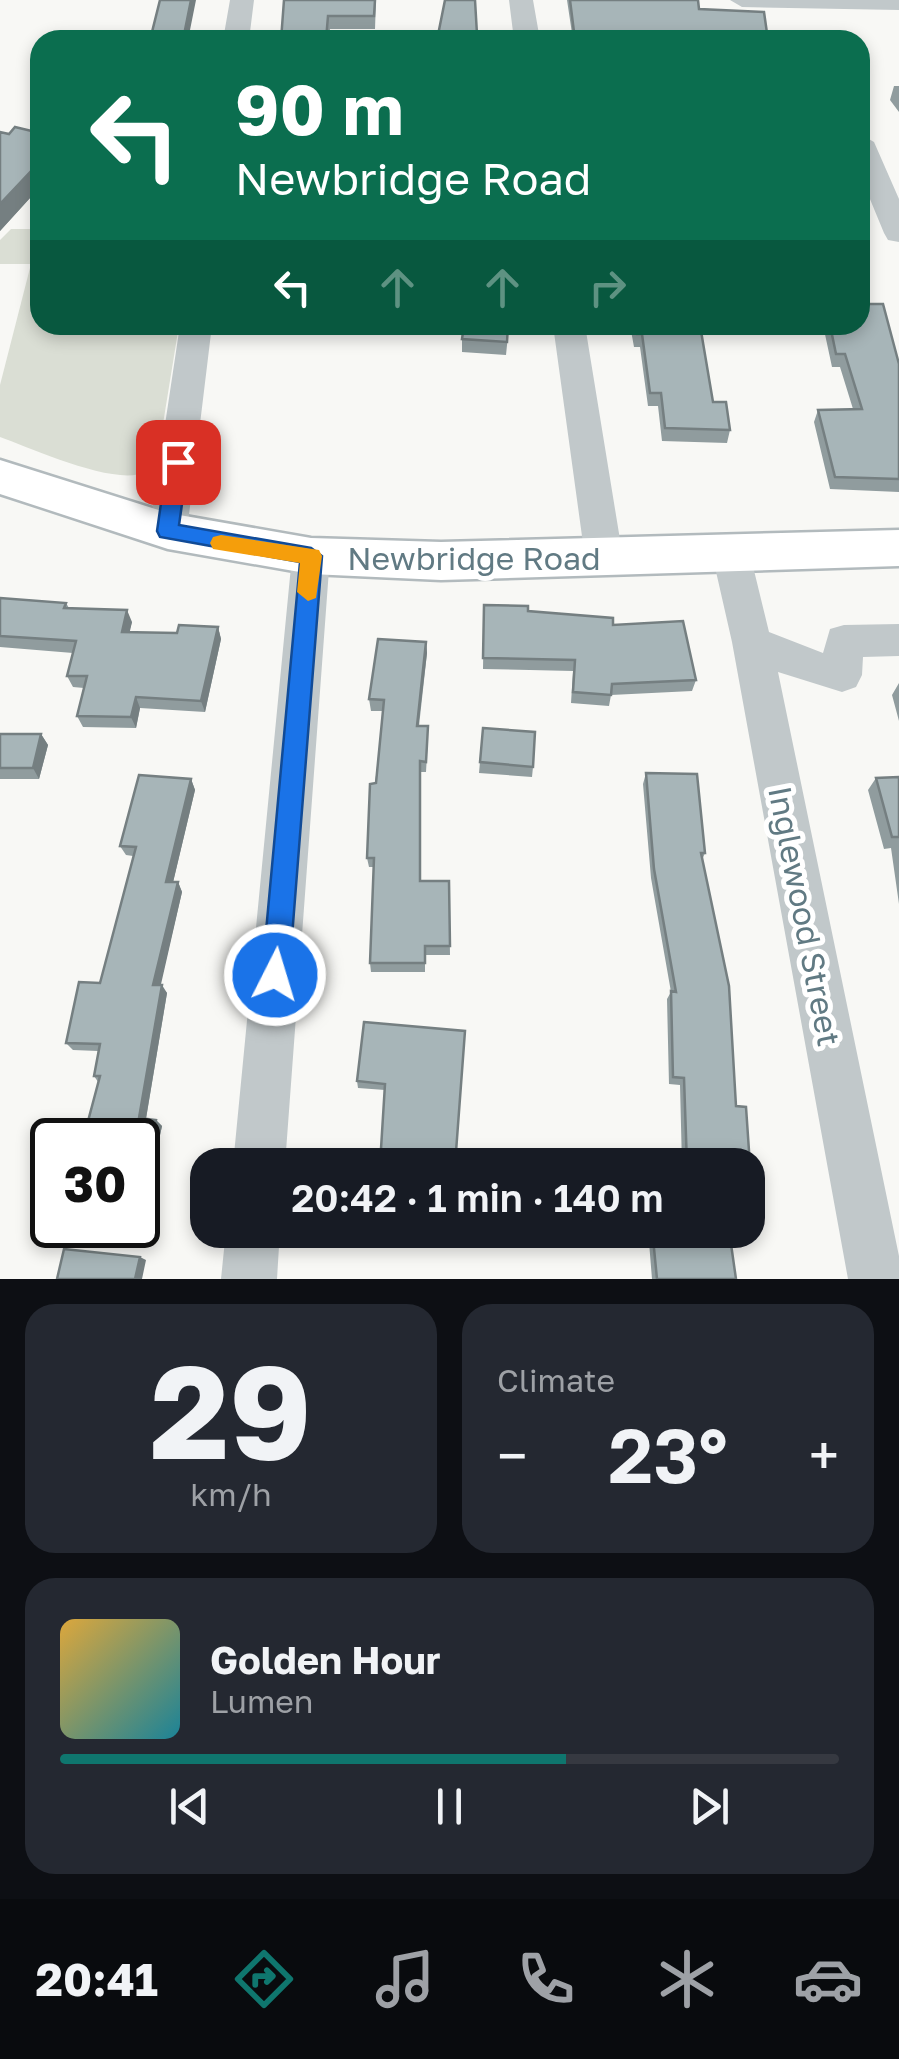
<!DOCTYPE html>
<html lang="en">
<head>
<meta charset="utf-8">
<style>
  :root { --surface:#171b24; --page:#242831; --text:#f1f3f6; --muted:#9ea1a6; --line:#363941; --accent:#0f766e }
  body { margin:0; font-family:"Golos Text",sans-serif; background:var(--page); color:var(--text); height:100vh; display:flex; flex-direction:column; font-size:38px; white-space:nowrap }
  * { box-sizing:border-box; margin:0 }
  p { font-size:32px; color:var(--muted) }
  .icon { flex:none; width:55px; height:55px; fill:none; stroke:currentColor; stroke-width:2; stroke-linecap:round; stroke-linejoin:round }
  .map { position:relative; height:1279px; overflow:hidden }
  .panel { display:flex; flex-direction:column; gap:25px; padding:25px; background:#0d0f14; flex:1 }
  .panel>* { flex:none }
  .top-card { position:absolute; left:30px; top:30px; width:840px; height:305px; border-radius:30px; box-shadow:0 5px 15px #0003; background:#0b6e4f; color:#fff; overflow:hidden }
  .speed { position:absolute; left:30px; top:1118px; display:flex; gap:20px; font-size:50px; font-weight:700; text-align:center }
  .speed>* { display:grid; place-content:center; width:130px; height:130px; border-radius:50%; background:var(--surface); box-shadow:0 5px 15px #0003; line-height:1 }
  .speed .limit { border:5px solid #111; border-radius:15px; background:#fff; color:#111 }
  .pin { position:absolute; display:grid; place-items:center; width:85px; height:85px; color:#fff; margin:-42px; border-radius:20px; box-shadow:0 5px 15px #0006 }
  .me { position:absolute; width:110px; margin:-55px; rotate:5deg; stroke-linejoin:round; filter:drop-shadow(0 0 8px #0008) }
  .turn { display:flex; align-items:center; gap:35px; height:210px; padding:0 40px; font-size:45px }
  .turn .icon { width:130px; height:130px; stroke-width:2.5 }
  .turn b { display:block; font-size:70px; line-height:85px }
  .lanes { display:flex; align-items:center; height:95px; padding:0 40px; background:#0003; justify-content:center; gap:50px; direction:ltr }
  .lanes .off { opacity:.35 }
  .big { font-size:75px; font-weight:600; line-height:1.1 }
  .panel .card { flex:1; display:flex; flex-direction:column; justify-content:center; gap:15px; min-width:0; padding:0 35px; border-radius:30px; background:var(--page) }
  .panel .dial { align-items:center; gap:0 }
  .dial b { font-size:130px; line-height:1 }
  .song { display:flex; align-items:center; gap:30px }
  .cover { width:120px; height:120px; border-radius:15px; background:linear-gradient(135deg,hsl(40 70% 55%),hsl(190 70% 35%)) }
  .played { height:10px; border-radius:5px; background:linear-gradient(90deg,var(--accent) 65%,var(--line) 65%) }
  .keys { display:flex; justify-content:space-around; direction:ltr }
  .heat { display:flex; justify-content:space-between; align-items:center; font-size:55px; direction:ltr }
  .panel .tiles { flex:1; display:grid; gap:25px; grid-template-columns:1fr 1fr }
  .card:last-child { grid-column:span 2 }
  .trip { position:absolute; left:190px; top:1148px; width:575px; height:100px; border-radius:30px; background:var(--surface); box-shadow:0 5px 15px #0003; font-weight:600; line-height:100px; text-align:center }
  .dock { display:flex; height:160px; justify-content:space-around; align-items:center; background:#090b0e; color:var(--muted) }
  .dock .icon { width:70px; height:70px }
  .dock .on { color:var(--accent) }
  .dock b { font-size:45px; color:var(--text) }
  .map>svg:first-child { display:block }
  .green { fill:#daded4 }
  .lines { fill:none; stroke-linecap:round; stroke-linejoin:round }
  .major-casing { stroke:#b2babd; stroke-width:5 }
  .minor { fill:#c1c8ca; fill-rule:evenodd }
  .major { fill:#fff; fill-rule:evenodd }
  .wall { fill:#909c9e }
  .shaded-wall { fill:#757f81 }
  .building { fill:#a7b5b8; stroke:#757f81; stroke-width:2.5 }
  .route { fill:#1a73e8; stroke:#114b97; stroke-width:2.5 }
  .slow { fill:#f59e0b }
  .labels { text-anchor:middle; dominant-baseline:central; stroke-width:10; stroke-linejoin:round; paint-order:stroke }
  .street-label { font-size:32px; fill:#617a83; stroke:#fff }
</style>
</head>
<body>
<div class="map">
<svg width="899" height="1279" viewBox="0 0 899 1279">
  <rect width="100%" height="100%" fill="#f8f8f5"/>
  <path class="green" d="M11,229h29v96h139l-22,136c-4,3 -7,8 -12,11 -29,15 -114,-24 -145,-35v-52l31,-121h-31v-24z"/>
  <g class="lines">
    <g class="major-casing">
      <path id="major" d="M0,460l168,53 143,25 130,4 458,-12v36l-458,14 -130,-6 -143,-25 -168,-55z"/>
    </g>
    <path class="minor" d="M230,0h24l-5,40h-26z
      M509,0h24l7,40h-26z
      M730,0h169v10l-157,-3z
      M860,134l14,8 25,57v43l-11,-2 -4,-7 -24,-58z
      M180,325h32l-25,206 -6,10 -13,4 -13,-4 -6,-10z
      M553,325h32l38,233 -6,10 -13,5 -13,-5 -6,-10z
      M731,539l13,5 6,10 19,78 54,21 7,-24 14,-4 55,-1v32l-36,1 -1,18 -6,12 -14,5 -64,-20 121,584v23h-51l-116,-637 -20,-88 6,-10z
      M311,541l13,5 6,10 -45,609h-52l59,-609 6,-10z
      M226,1230h54l-3,49h-56z"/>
    <use href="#major" class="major"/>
  </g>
  <path class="wall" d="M284,0h92l-1,29h-45l-2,11h-47z
    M567,0h131l1,9 69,31h-195z
    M894,86h5v26l-9,-12z
    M0,132l9,2 31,-1v54l-40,44z
    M866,304l29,50 4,10v128l-69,-3 -16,-67 4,-12 35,-1 -13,-42h-8l-9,-42h37z
    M509,325l-3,30 -44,-3v-13z
    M630,325h70l13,77 17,28 -3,13 -65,-2 -4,-35h-10l-8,-59h-6z
    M0,598l66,5 3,5 63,14 -3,10 48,1 41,-6 3,12 -16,73 -65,-4 -4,20 -53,-1 -6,-11 7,-28 -11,-1 -6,-11 6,-23 -73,-6z
    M484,605l129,20 83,55 -4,11 -81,4 -2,11 -38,-3 2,-32 -90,-2z
    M426,642l1,11 -8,73 9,11 -2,35h-6l1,109h28l1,74h-25v17h-54l-1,-9 4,-96h-5l-2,-9 16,-147h-12l-2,-12z
    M899,683v38l-7,-26z
    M483,728l50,39 -1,10 -53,-4z
    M0,734h41l7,11 -9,34h-39z
    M646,773l59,80 -3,7 34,246 15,74 -3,2v-17h-66l-2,-80 -11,-1 -2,-85 4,-7 -20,-114 -8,-94z
    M899,777v127l-8,-56 -7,1 -16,-59 8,-12z
    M191,779l4,11 -22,92h5l4,10 -22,93 7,8 -21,126 10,1 6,6 -17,77 -7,-1v-62l-44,-64 4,-25 -25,-1 -7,-7 34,-60 33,-127 -7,-1 -6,-9z
    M364,1022l93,130 -77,13 5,-75 -27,-2 -1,-7z
    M653,1238l83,41h-84l-3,-37z"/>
  <path class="shaded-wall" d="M191,0h5l-8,40h-5z
    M34,168l6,19 -40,44v-27z
    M127,610l5,12 -5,22 -5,-12z
    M218,627l3,12 -16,73 -4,-11z
    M426,642l1,11 -10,84v-11z
    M136,697l4,11 -4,20 -5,-11z
    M41,734l7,11 -9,34 -6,-11z
    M191,779l4,11 -24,101 -5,-9z
    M178,882l4,10 -23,101 -6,-8z
    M162,985l5,8 -22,131 -6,-6z
    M156,1120l6,6 -17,77 -6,-5z
    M140,1257l6,3 -4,19h-7z"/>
  <path class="building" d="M160,0h31l-8,40h-51l1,-3 18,-1z
    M284,0h91l-1,16h-46l-2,24h-45z
    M445,0h30l2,34h5l-1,6h-44z
    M570,0h128l1,9 65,3 4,28h-193z
    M15,127l25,6v35h-6l-34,36v-72l9,2z
    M860,272l6,32h17l16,60v115l-64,-2 -17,-67 44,-1 -17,-55h-9l-6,-29h30z
    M464,325h44l-1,17 -45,-3z
    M635,325h65l13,77h13l4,28 -65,-2 -4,-35h-11l-8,-59h-5z
    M0,598l66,5 -2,5 63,2 -5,22 55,1 2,-8 39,2 -17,74 -65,-4 -5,20 -54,-1 10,-40h-20l9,-35 -76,-5z
    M484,605l44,1v5l85,7v7l70,-4 13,59 -84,4 -1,11 -38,-3 2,-32 -92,-2z
    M378,639l48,3 -9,84h11l-2,36 -6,-1v120h29l1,65h-25v17h-55l4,-105h-7l3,-74 6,-1 8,-83 -15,-1z
    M483,728l52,4 -2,35 -53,-5z
    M0,734h41l-8,34h-33z
    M646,773l51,1 8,79h-4l28,133 7,120 10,1 5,73 -3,-1v-14h-61l-3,-87 -11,-1 -2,-86 5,1 -22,-123z
    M139,775l52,4 -25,103h12l-25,103h9l-23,133 17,2 -17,78h-1v-58h-55l17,-64h-6l6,-32 -34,-1 13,-61 21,1 36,-136 -16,-1z
    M899,777v60h-7l-16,-59z
    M364,1022l101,9 -9,121h25v13h-101l5,-81 -28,-3z
    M730,1237l6,42h-79l-4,-41z
    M64,1249l76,8 -5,22h-78z"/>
  <path class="route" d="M178,455l10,7 -9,63 132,23 11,8 -33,419 -4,9 -10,4 -9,-4 -4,-9 38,-413 -140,-25 -3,-6 10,-69z"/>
  <path class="slow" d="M221,535l98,15 3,6 -6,42 -8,3 -11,-9 3,-29 -87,-14 -3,-6 3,-6z"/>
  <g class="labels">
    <g class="street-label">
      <text x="474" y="558">Newbridge Road</text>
      <text transform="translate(805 916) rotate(79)">Inglewood Street</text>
    </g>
  </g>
</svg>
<div class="speed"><div class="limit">30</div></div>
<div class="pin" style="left:178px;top:462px;background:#d93025"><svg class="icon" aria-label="arrive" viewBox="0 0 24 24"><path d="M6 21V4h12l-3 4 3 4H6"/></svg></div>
<svg class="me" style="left:275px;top:975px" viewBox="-20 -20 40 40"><circle r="17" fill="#1a73e8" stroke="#fff" stroke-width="3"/><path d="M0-11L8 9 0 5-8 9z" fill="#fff"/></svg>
<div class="trip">20:42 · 1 min · 140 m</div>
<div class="top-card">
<div class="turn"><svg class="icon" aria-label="left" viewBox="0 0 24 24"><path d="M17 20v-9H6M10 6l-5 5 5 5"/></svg><div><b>90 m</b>Newbridge Road</div></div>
<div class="lanes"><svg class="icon" aria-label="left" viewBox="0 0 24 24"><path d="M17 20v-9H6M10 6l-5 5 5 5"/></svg><svg class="icon off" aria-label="ahead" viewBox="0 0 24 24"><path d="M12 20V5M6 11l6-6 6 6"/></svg><svg class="icon off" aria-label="ahead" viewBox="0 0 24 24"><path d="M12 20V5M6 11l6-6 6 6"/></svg><svg class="icon off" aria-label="right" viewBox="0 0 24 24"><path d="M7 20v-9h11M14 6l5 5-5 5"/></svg></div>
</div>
</div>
<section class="panel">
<div class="tiles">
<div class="card dial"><b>29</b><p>km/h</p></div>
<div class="card"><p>Climate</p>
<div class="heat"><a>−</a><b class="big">23°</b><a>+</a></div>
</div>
<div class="card">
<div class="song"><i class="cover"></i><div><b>Golden Hour</b><p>Lumen</p></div></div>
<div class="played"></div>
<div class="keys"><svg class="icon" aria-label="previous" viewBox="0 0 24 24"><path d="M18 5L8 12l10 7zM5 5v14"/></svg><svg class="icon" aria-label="pause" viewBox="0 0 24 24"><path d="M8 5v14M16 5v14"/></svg><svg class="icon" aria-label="next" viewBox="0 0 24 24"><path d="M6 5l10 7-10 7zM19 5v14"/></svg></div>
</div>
</div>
</section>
<nav class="dock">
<b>20:41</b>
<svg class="icon on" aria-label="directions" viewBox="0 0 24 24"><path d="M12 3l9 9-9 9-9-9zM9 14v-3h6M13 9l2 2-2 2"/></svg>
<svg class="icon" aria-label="music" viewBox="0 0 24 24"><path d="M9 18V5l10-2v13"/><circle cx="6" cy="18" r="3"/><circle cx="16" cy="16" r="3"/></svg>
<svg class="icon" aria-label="phone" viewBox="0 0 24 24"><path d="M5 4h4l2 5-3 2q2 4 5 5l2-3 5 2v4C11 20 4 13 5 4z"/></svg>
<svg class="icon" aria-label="climate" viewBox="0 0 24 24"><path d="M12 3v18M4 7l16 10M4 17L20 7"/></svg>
<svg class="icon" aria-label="car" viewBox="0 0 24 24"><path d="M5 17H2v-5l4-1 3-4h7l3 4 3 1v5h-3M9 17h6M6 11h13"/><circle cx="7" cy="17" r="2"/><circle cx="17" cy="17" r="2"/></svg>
</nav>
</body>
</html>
